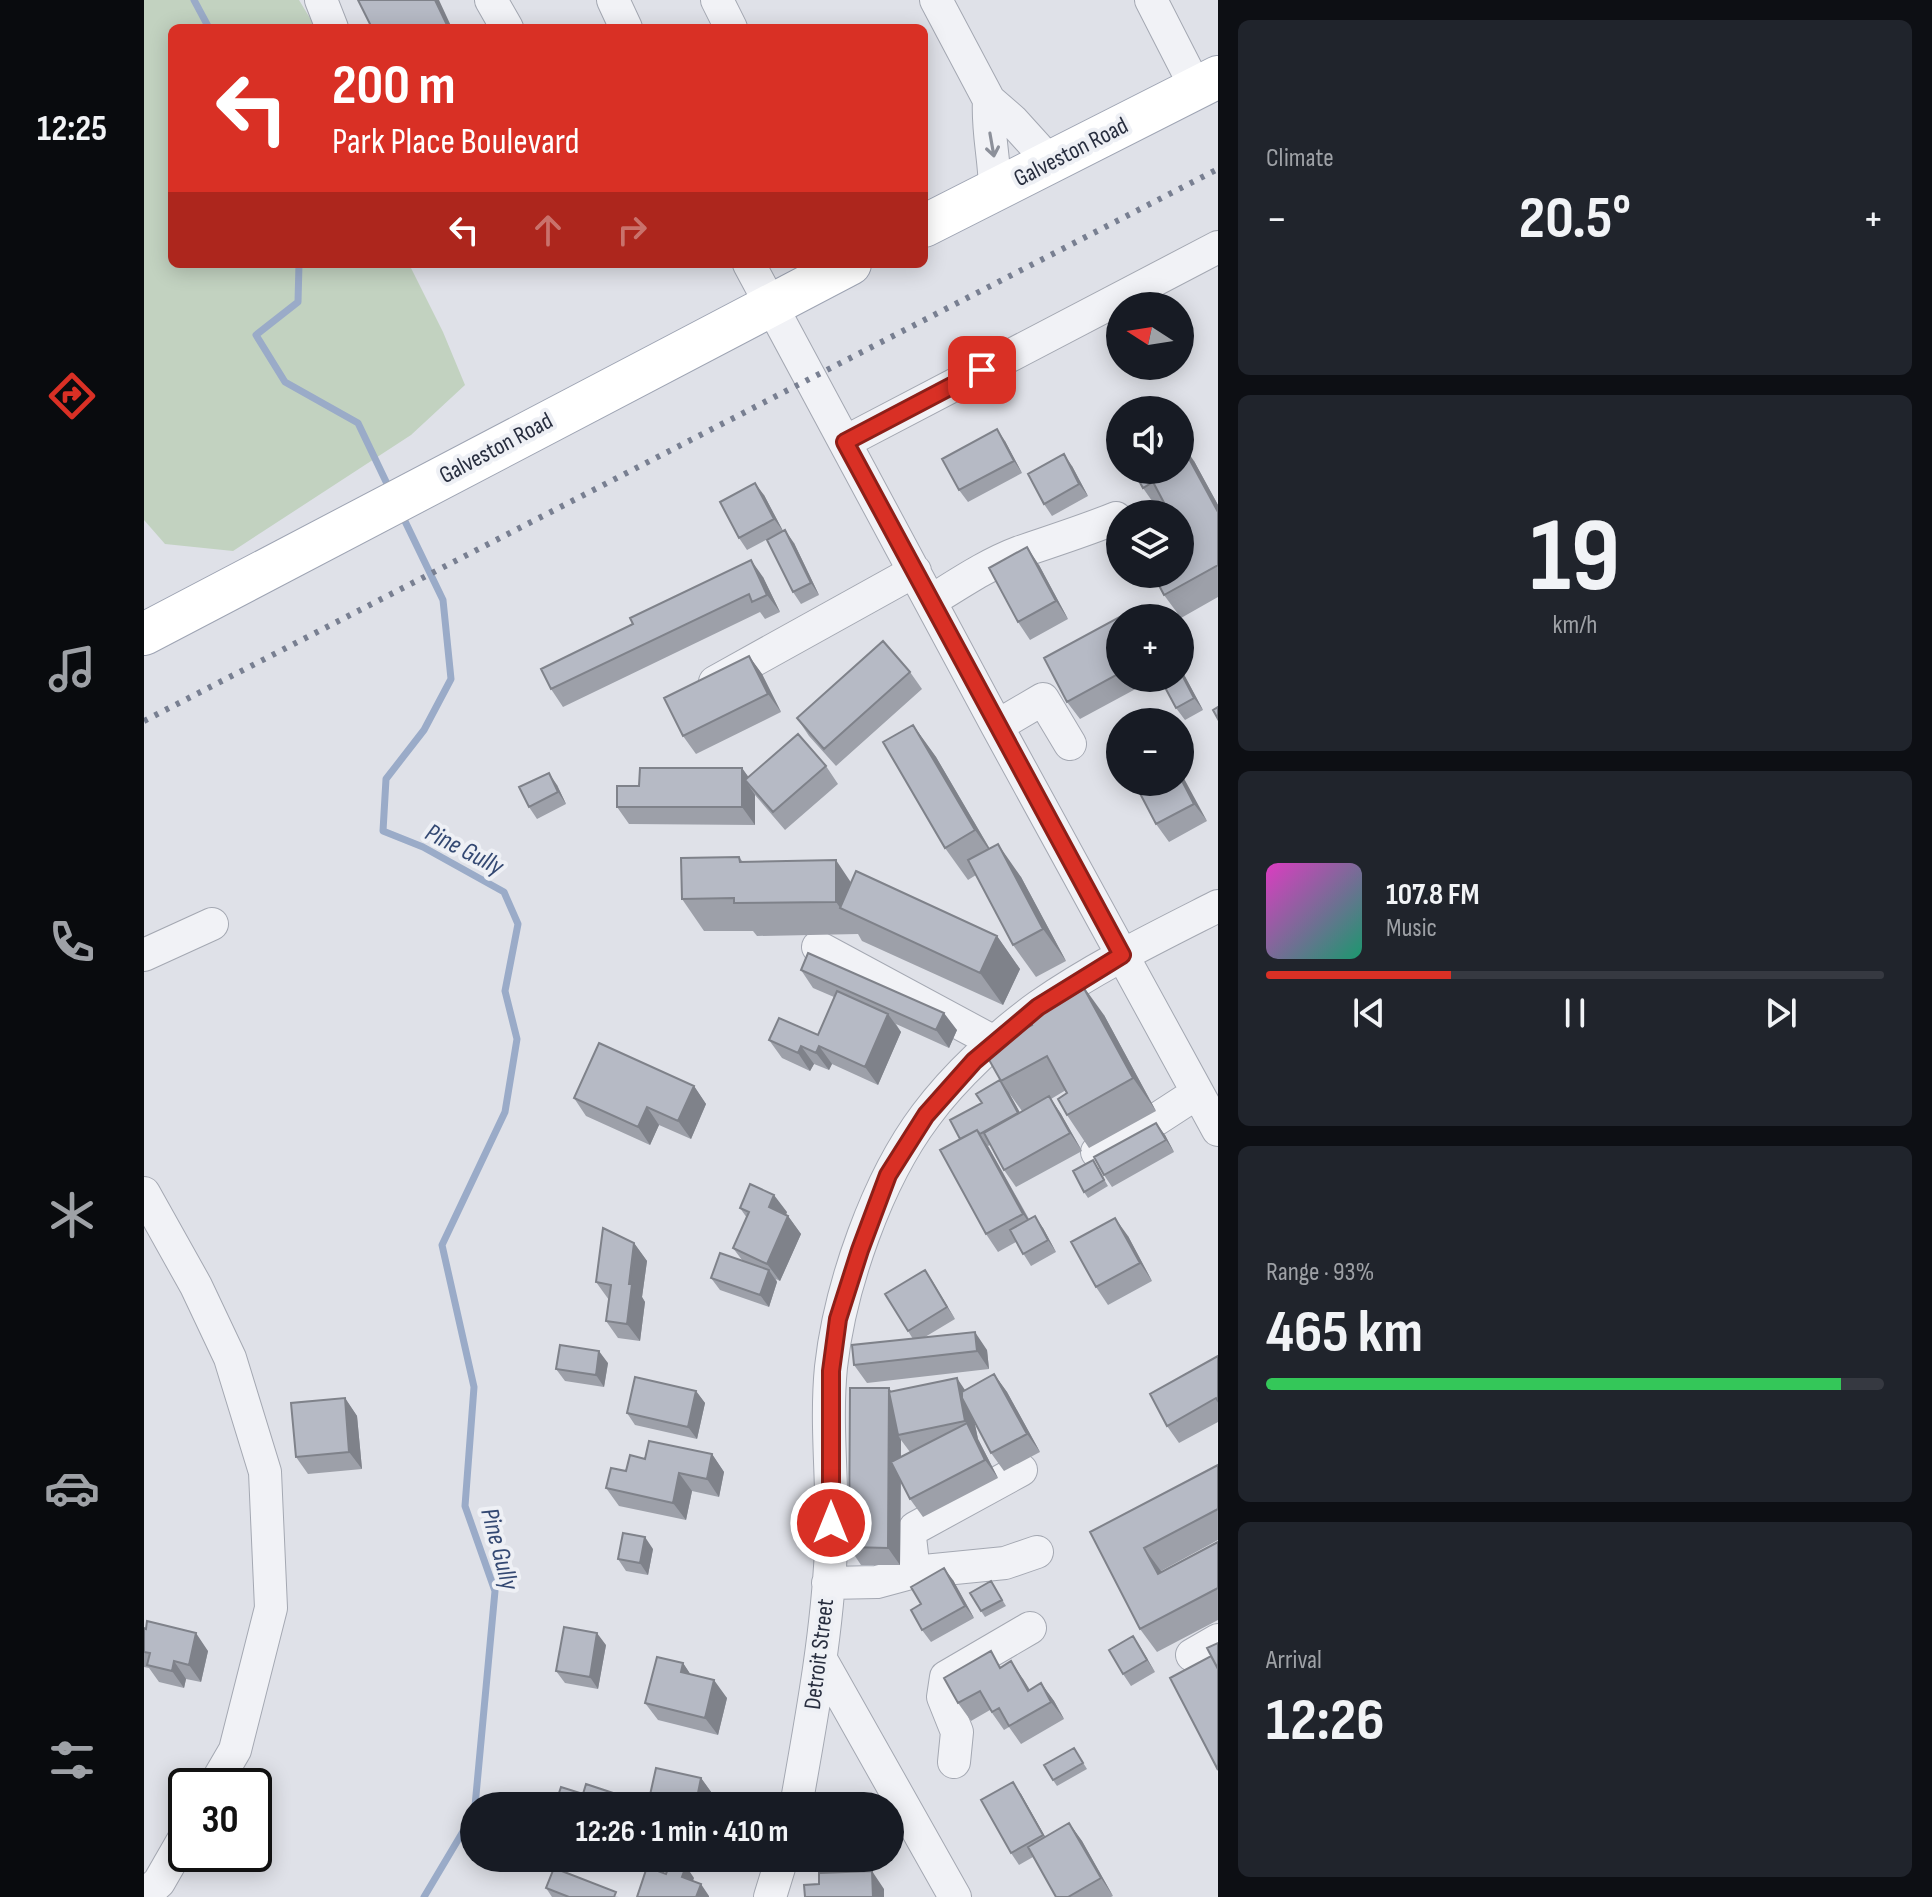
<!DOCTYPE html>
<html lang="en">
<head>
<meta charset="utf-8">
<style>
  :root { --surface:#171b24; --page:#20242c; --text:#f1f3f6; --muted:#9ea1a6; --line:#363941; --accent:#d93025 }
  body { margin:0; font-family:"Sofia Sans Condensed",sans-serif; background:var(--page); color:var(--text); height:100vh; display:flex; flex-direction:column; font-size:30px; white-space:nowrap }
  * { box-sizing:border-box; margin:0 }
  p { font-size:26px; color:var(--muted) }
  .icon { flex:none; width:44px; height:44px; fill:none; stroke:currentColor; stroke-width:2; stroke-linecap:round; stroke-linejoin:round }
  .map { position:relative; flex:1; overflow:hidden }
  .side { display:flex; flex-direction:column; gap:20px; padding:20px; background:#0d0f14; width:714px }
  .side>* { flex:none }
  .hud { position:absolute; left:24px; top:24px; width:760px; height:244px; border-radius:12px; box-shadow:0 4px 20px #0003; background:#d93025; color:#fff; overflow:hidden }
  .needle { width:52px; rotate:282deg }
  .buttons { position:absolute; left:962px; top:292px; display:grid; gap:16px }
  .buttons a { display:grid; place-items:center; width:88px; height:88px; border-radius:50%; background:var(--surface); box-shadow:0 4px 20px #0003; font-size:40px }
  .speed { position:absolute; left:24px; top:1768px; display:flex; gap:16px; font-size:40px; font-weight:700; text-align:center }
  .speed>* { display:grid; place-content:center; width:104px; height:104px; border-radius:50%; background:var(--surface); box-shadow:0 4px 20px #0003; line-height:1 }
  .speed .limit { border:4px solid #111; border-radius:12px; background:#fff; color:#111 }
  .pin { position:absolute; display:grid; place-items:center; width:68px; height:68px; color:#fff; margin:-34px; border-radius:16px; box-shadow:0 4px 12px #0006 }
  .me { position:absolute; width:88px; margin:-44px; rotate:0deg; stroke-linejoin:round; filter:drop-shadow(0 0 6px #0008) }
  .turn { display:flex; align-items:center; gap:28px; height:168px; padding:0 32px; font-size:36px }
  .turn .icon { width:104px; height:104px; stroke-width:2.5 }
  .turn b { display:block; font-size:56px; line-height:68px }
  .lanes { display:flex; align-items:center; height:76px; padding:0 32px; background:#0003; justify-content:center; gap:40px; direction:ltr }
  .lanes .off { opacity:.35 }
  .big { font-size:60px; font-weight:700; line-height:1.1 }
  .side .card { flex:1; display:flex; flex-direction:column; justify-content:center; gap:12px; min-width:0; padding:0 28px; border-radius:12px; background:var(--page) }
  .side .dial { align-items:center; gap:0 }
  .dial b { font-size:104px; line-height:1 }
  .song { display:flex; align-items:center; gap:24px }
  .cover { width:96px; height:96px; border-radius:12px; background:linear-gradient(135deg,hsl(310 70% 55%),hsl(160 70% 35%)) }
  .played { height:8px; border-radius:4px; background:linear-gradient(90deg,var(--accent) 30%,var(--line) 30%) }
  .keys { display:flex; justify-content:space-around; direction:ltr }
  .heat { display:flex; justify-content:space-between; align-items:center; font-size:44px; direction:ltr }
  .charge { height:12px; border-radius:6px; background:linear-gradient(90deg,#34c759 93%,var(--line) 0) }
  .trip { position:absolute; left:316px; top:1792px; width:444px; height:80px; border-radius:40px; background:var(--surface); box-shadow:0 4px 20px #0003; font-weight:700; line-height:80px; text-align:center }
  main { display:flex; flex:1; min-height:0 }
  .tabs { display:flex; flex-direction:column; width:144px; justify-content:space-around; align-items:center; background:#090b0e; color:var(--muted) }
  .tabs .icon { width:56px; height:56px }
  .tabs .active { color:var(--accent) }
  .tabs b { font-size:36px; color:var(--text) }
  .map>svg:first-child { display:block }
  .green { fill:#c2d2c0 }
  .lines { fill:none; stroke-linecap:round; stroke-linejoin:round }
  .stream { stroke:#9aabc8; stroke-width:7 }
  .minor-casing { stroke:#a4a8b2; stroke-width:34 }
  .major-casing { stroke:#9ea4b3; stroke-width:44 }
  .minor { stroke:#f1f2f6; stroke-width:32 }
  .major { stroke:#fff; stroke-width:42 }
  .rail { stroke:#787f91; stroke-width:6; stroke-dasharray:4 8; stroke-linecap:butt }
  .wall { fill:#9da0a9; fill-rule:evenodd }
  .shaded-wall { fill:#7f828a }
  .building { fill:#b6bac5; stroke:#7f828a; stroke-width:2 }
  .oneway { stroke:#8c909a }
  .route-casing { stroke:#8d1f18; stroke-width:20 }
  .route { stroke:#d93025; stroke-width:14 }
  .labels { text-anchor:middle; dominant-baseline:central; stroke-width:8; stroke-linejoin:round; paint-order:stroke }
  .street-label { font-size:24px; fill:#282e3f; stroke:#eef0f5 }
  .water-label { font-size:26px; font-style:italic; fill:#334872; stroke:#eef0f5 }
</style>
</head>
<body>
<main>
<nav class="tabs">
<b>12:25</b>
<svg class="icon active" aria-label="directions" viewBox="0 0 24 24"><path d="M12 3l9 9-9 9-9-9zM9 14v-3h6M13 9l2 2-2 2"/></svg>
<svg class="icon" aria-label="music" viewBox="0 0 24 24"><path d="M9 18V5l10-2v13"/><circle cx="6" cy="18" r="3"/><circle cx="16" cy="16" r="3"/></svg>
<svg class="icon" aria-label="phone" viewBox="0 0 24 24"><path d="M5 4h4l2 5-3 2q2 4 5 5l2-3 5 2v4C11 20 4 13 5 4z"/></svg>
<svg class="icon" aria-label="climate" viewBox="0 0 24 24"><path d="M12 3v18M4 7l16 10M4 17L20 7"/></svg>
<svg class="icon" aria-label="car" viewBox="0 0 24 24"><path d="M5 17H2v-5l4-1 3-4h7l3 4 3 1v5h-3M9 17h6M6 11h13"/><circle cx="7" cy="17" r="2"/><circle cx="17" cy="17" r="2"/></svg>
<svg class="icon" aria-label="filters" viewBox="0 0 24 24"><path d="M4 7h16M4 17h16"/><circle cx="9" cy="7" r="2"/><circle cx="15" cy="17" r="2"/></svg>
</nav>
<div class="map">
<svg width="1074" height="1897" viewBox="0 0 1074 1897">
  <rect width="100%" height="100%" fill="#dfe1e8"/>
  <path class="green" d="M0,0h155l17,28h-144v236h237l34,68 22,53 -54,50 -178,116 -68,-7 -21,-24z"/>
  <g class="lines">
    <path class="stream" d="M50,0l15,28
      M155,264l-1,38 -42,33 29,47 73,41 32,67
      M258,515l41,85 8,79 -27,51 -38,49 -3,52 40,16 81,45 14,32 -13,67 12,48 -12,73 -63,133 32,142 -9,119 30,85 -20,215
      M280,1897l50,-84"/>
    <g class="minor-casing">
      <path id="minor" d="M177,0l11,28
        M347,0l16,28
        M469,0l13,28
        M573,0l14,28
        M792,0l53,100 23,20 38,42
        M1007,0l45,88
        M845,100c-2,31 6,60 6,91
        M605,264l248,462 221,404
        M701,442l373,-195
        M787,601c29,-18 57,-37 89,-49 32,-11 64,-21 96,-34
        M571,682l200,-111
        M853,726l46,-27 27,45
        M674,947l178,96
        M0,955l68,-31
        M953,1152l60,-33 40,-26
        M0,1193l52,93 34,72 35,114 6,136 -36,142 -21,36
        M770,1572l-4,-35 5,-9 106,-58
        M684,1583l49,-1 37,-10 91,-9 32,-11
        M1048,1655l26,-15
        M678,1661l133,236
        M810,1762l3,-30 -14,-35 3,-20 84,-49
        M652,1806c15,-85 31,-170 35,-257 3,-60 -6,-122 0,-182 9,-81 46,-187 95,-252 28,-38 74,-81 113,-109 56,-39 118,-69 179,-100
        M0,1896l15,-14 27,-47
        M626,1897l12,-39"/>
    </g>
    <g class="major-casing">
      <path id="major" d="M780,226l294,-149
        M0,634l706,-370"/>
    </g>
    <use href="#minor" class="minor"/>
    <use href="#major" class="major"/>
    <path class="rail" d="M0,721l1074,-552"/>
  </g>
  <path class="wall" d="M861,441l17,32 -54,29 -9,-12z
    M1050,461l24,44v92l-37,21 -17,-23 16,-81 -14,-7 -7,4 -16,-23z
    M928,466l16,30 -36,20 -8,-12z
    M620,495l19,36 -36,19 -8,-12z
    M650,543l25,52 -18,9 -8,-12z
    M895,565l29,54 -38,21 -12,-18z
    M619,577l17,35 -15,7 -5,-7 -197,95 -12,-18z
    M981,614l3,4h-8v60h36l-76,41 -13,-17 -23,-44z
    M605,656l13,18 19,38 -85,42 -13,-18z
    M1036,667l23,43 -18,10 -9,-12z
    M766,672l12,17 -86,77 -27,-30 -12,-18z
    M769,725l23,32 54,92 31,28 45,84 -30,16 -23,-32 -37,-70 -8,5 -23,-32z
    M682,766l12,18 -53,46 -30,-35v30l-126,-1 -12,-17 22,-21 103,-18 6,9z
    M1036,782l27,39 -38,21 -13,-18z
    M413,785l9,19 -29,15 -8,-12z
    M595,857l4,5 108,20 146,54 23,33 -17,36 -141,-64 -4,-7 -101,2 -4,-5h-49l-22,-32z
    M657,970l156,60 -8,18 -53,-24 5,8 -23,53 -46,-21 -3,6 -15,-6 -4,7 -28,-13 -13,-18 49,-5 16,-38 -21,-9z
    M960,1015l52,96 -67,37 -22,-33v-22l-1,-3 -15,9 10,15 21,37 -66,36 -12,-17 -14,-25 -2,1 41,73 14,9 13,24 -25,14 -15,-24 -18,10 -12,-18 -26,-95 22,-36 18,-23zM865,1093l13,18 -2,2z
    M550,1086l12,18 -15,35 -32,-14 -9,20 -64,-29 -12,-18z
    M1021,1135l9,17 -62,35 -8,-12z
    M949,1160l15,26 -20,12 -4,-6z
    M596,1208l47,4 -1,3 2,1 13,18 -21,47 -4,-2 1,3 -8,25 -49,-17 -9,-12 31,-18 -9,-12 14,-30z
    M984,1236l24,45 -44,24 -12,-18z
    M490,1243l13,18 -5,36 3,5 -5,39 -22,-3 -12,-17 3,-21 -13,-18z
    M781,1270l30,49 -30,18 62,13 2,19 -122,14 -13,-18 59,-26 -5,-8z
    M1074,1356v66l-39,21 -12,-17z
    M464,1363l-4,24 -39,-6 -9,-12z
    M850,1374l13,18 33,60 -36,19 -13,-18 -17,-33 4,19 20,39 -75,39 -13,-18 -9,-18 -1,84h-39l-12,-18 40,-159 2,4 74,-2zM757,1440l9,12 -9,5z
    M552,1391l9,12 -8,36 -62,-14 -8,-12z
    M201,1398l12,18 5,53 -54,5 -12,-17z
    M568,1454l12,18 -5,25 -27,-6 -6,29 -67,-14 -13,-18 20,-17 19,-12z
    M1074,1465v75l-57,31v1l57,-30v78l-61,32 -17,-23 -50,-97z
    M509,1549l-5,26 -22,-4 -8,-12z
    M809,1580l21,38 -43,24 -9,-12 -1,-26z
    M847,1581l15,25 -21,11 -4,-6z
    M0,1628l64,23 -7,31 -15,-3 -2,9 -25,-6 -10,-14 -5,-1z
    M989,1636l22,36 -24,14 -8,-12z
    M462,1645l-8,44 -33,-6 -9,-12z
    M539,1663l7,11 37,24 -9,37 -60,-15 -13,-17z
    M858,1667l21,12 7,11 11,-7 13,18 10,18 -43,25 -12,-17 -5,3 -14,-20 -19,11 -13,-18z
    M930,1748l13,21 -30,17 -4,-6z
    M557,1778l13,18 -2,10h-74l10,-2z
    M877,1794l24,43 24,-14 13,18 31,55 -2,1h-55l-23,-40 -14,8 -8,-12z
    M402,1888l73,9h-67z"/>
  <path class="shaded-wall" d="M291,0h4l13,28h-3l-2,-3z
    M853,429l8,12 17,32 -8,-12z
    M1036,441l14,20 24,44v7z
    M920,454l8,12 16,30 -9,-12z
    M611,483l9,12 19,36 -9,-12z
    M641,530l9,13 25,52 -8,-12z
    M883,547l12,18 29,54 -12,-18z
    M607,560l12,17 17,35 -13,-17z
    M605,656l13,18 19,38 -13,-18z
    M1036,667l23,43 -9,-12 -14,-27z
    M769,725l23,32 62,106 -23,-33z
    M598,768l13,18 -10,-6 10,15v30l-13,-18z
    M1036,771l27,50 -13,-17 -14,-27z
    M405,773l8,12 9,19 -8,-12z
    M854,844l23,33 45,84 -23,-32z
    M692,860l22,33 -17,16 -5,-7z
    M853,936l23,33 -17,36 -23,-32z
    M937,983l23,32 52,96 -23,-33z
    M800,1013l13,17 -8,18 -13,-18z
    M744,1014l13,18 -23,53 -13,-18z
    M657,1046l13,18 -4,7 -12,-18z
    M675,1046l13,18 -3,6 -13,-17z
    M857,1081l8,12 18,32 -9,-12z
    M550,1086l12,18 -15,35 -13,-18z
    M905,1096l12,18 21,37 -12,-18z
    M503,1107l12,18 -9,20 -12,-18z
    M1012,1123l9,12 9,17 -8,-12z
    M833,1130l12,18 46,83 -12,-17z
    M630,1195l13,17 -6,13 -12,-18z
    M644,1216l13,18 -21,47 -13,-17z
    M891,1216l8,12 13,24 -8,-12z
    M971,1218l13,18 24,45 -12,-18z
    M490,1243l13,18 -5,36 3,5 -5,39 -13,-17 2,-40z
    M625,1270l8,12 -8,25 -9,-12z
    M781,1270l8,12 22,37 -8,-12z
    M831,1332l12,18 2,19 -12,-18z
    M455,1351l9,12 -4,24 -8,-12z
    M850,1374l13,18 33,60 -13,-18z
    M813,1378l12,18 9,43 20,39 -13,-18 -20,-39z
    M745,1388l12,18 -3,29 3,5 -1,125 -12,-17z
    M552,1391l9,12 -8,36 -9,-12z
    M201,1398l12,18 5,53 -13,-17z
    M568,1454l12,18 -5,25 -12,-18z
    M535,1473l13,18 -6,29 -13,-17z
    M501,1537l8,12 -5,26 -8,-12z
    M1000,1548l17,23 13,26 -16,-23z
    M800,1568l9,12 21,38 -9,-12z
    M52,1633l12,18 -7,31 -12,-17z
    M453,1633l9,12 -8,44 -8,-12z
    M989,1636l8,12 14,24 -8,-12z
    M30,1661l12,18 -2,9 -12,-17z
    M867,1661l12,18 18,30 -13,-18z
    M539,1663l12,18 -14,-9z
    M570,1680l13,18 -9,37 -13,-17z
    M897,1683l13,18 10,18 -13,-17z
    M557,1778l13,18 -2,10h-10l-5,-8z
    M869,1782l8,12 30,53 -8,-12z
    M469,1793l9,12 -1,1h-12z
    M543,1796l7,10h-9z
    M925,1823l13,18 31,55 -12,-18z
    M542,1866l8,12 -4,12 -8,-13z
    M728,1871l12,18v8h-11z
    M557,1884l8,12v1h-13z"/>
  <path class="building" d="M214,0h77l12,25 -6,3h-69z
    M853,429l17,32 -55,29 -17,-31z
    M1036,442l38,70v53l-54,30 -11,-21h27v-60h-10l-17,-32 -10,6 -10,-18h47z
    M920,454l15,30 -35,20 -16,-30z
    M611,483l19,36 -35,19 -19,-36z
    M641,530l26,53 -18,9 -26,-52z
    M883,547l29,54 -38,21 -29,-54z
    M607,560l16,35 -15,7 -3,-8 -198,95 -10,-20 92,-45 -3,-6z
    M981,614l2,4h-7v55l-53,29 -23,-44z
    M739,641l27,31 -86,77 -27,-31z
    M605,656l19,38 -85,42 -19,-38z
    M1036,671l14,27 -18,10 -16,-30h20z
    M1074,707v12l-5,-9z
    M769,725l62,105 -30,18 -62,-106z
    M654,734l28,32 -53,46 -28,-32z
    M496,768h102v39h-125v-21h22z
    M405,773l9,19 -29,15 -10,-20z
    M1036,777l14,27 -38,20 -22,-42h46z
    M854,844l45,85 -30,16 -45,-85z
    M595,857l1,5 96,-2v42l-102,1v-5l-52,1 -1,-41z
    M712,871l141,65 -17,37 -140,-65z
    M664,953l136,60 -8,17 -135,-60z
    M937,983l52,95 -66,37 -9,-16 9,-6 -20,-37 -46,25 -17,-30 48,-26 -6,-11z
    M693,991l51,23 -23,53 -46,-21 -3,7 -15,-7 -3,7 -29,-13 10,-22 39,17z
    M455,1043l95,43 -16,35 -31,-14 -9,20 -64,-29z
    M856,1080l18,33 -38,21 -3,-4 -17,9 -10,-19 32,-17 -6,-9z
    M905,1096l21,37 -66,37 -20,-37z
    M1012,1123l10,17 -62,35 -10,-18z
    M833,1130l46,84 -37,20 -46,-84z
    M949,1160l11,20 -20,12 -11,-21z
    M606,1184l24,11 -5,12 19,9 -21,48 -34,-16 16,-36 -9,-4z
    M891,1216l13,24 -25,14 -13,-24z
    M971,1218l25,45 -44,24 -25,-45z
    M459,1228l31,15 -5,41h3l-5,40 -21,-3 5,-36 -15,-3z
    M576,1253l49,17 -9,25 -49,-17z
    M781,1270l22,37 -39,24 -23,-37z
    M831,1332l2,19 -123,14 -2,-20z
    M416,1345l39,6 -3,24 -40,-6z
    M1074,1356v45l-2,-3 -49,28 -17,-32z
    M850,1374l33,60 -36,19 -29,-55v-6z
    M491,1377l61,14 -8,36 -61,-14z
    M813,1378l8,43 -67,14 -9,-43z
    M706,1388h39l-1,160 -39,-1z
    M201,1398l4,54 -53,5 -5,-54z
    M823,1423l18,37 -75,39 -19,-37z
    M505,1441l63,13 -5,25 -28,-6 -6,30 -67,-15 5,-20 15,3 4,-16 15,4z
    M1074,1465v44l-74,39 14,26 60,-32v46l-78,41 -50,-97z
    M479,1533l22,4 -5,26 -22,-4z
    M800,1568l21,38 -43,24 -11,-20 10,-6 -10,-17z
    M847,1581l11,19 -21,11 -11,-18z
    M3,1621l49,12 -7,32 -15,-4 -2,10 -25,-6 3,-12 -6,-1v-24l2,1z
    M420,1627l33,6 -7,44 -34,-6z
    M989,1636l14,24 -24,14 -14,-24z
    M1074,1643v26l-11,-21z
    M847,1651l9,17 11,-7 17,30 13,-8 10,19 -42,24 -10,-18 -7,4 -12,-21 -22,12 -14,-25z
    M1067,1656l7,13v101l-48,-92z
    M513,1657l26,6 -2,9 33,8 -9,38 -60,-15z
    M930,1748l9,15 -30,17 -9,-15z
    M512,1768l45,10 -4,20 -10,-2 -2,10h-47v-4l10,2z
    M869,1782l30,53 -32,18 -30,-53z
    M442,1784l27,9 -4,13h-39l-14,-4 5,-15 22,7z
    M925,1823l32,55 -33,19h-12l-28,-50z
    M527,1861l15,5 -4,11 19,7 -5,13h-59l10,-30 19,7z
    M410,1868l62,24 -2,5h-45l-23,-9z
    M728,1871l1,26h-68l-1,-12 15,-1v-11z"/>
  <defs><path id="oneway-shaft" d="M-6 0H5M1.5-3L5.5 0L1.5 3" fill="none" stroke-width="1.6" stroke-linecap="round" stroke-linejoin="round" transform="scale(2)"/></defs>
  <use class="oneway" href="#oneway-shaft" transform="translate(848 145) rotate(80)"/>
  <g class="lines">
    <g class="route-casing">
      <path id="route" d="M687,1523v-152l7,-52 22,-69 28,-75 38,-60 48,-54 64,-54 84,-52 -277,-513 137,-72"/>
    </g>
    <use href="#route" class="route"/>
  </g>
  <g class="labels">
    <g class="street-label">
      <text transform="translate(927 152) rotate(-27)">Galveston Road</text>
      <text transform="translate(352 448) rotate(-28)">Galveston Road</text>
      <text transform="translate(675 1654) rotate(-83)">Detroit Street</text>
    </g>
    <g class="water-label">
      <text transform="translate(320 850) rotate(27)">Pine Gully</text>
      <text transform="translate(355 1549) rotate(75)">Pine Gully</text>
    </g>
  </g>
</svg>
<div class="buttons">
<a><svg class="needle" viewBox="-14 -14 28 28"><path d="M0-13l5 13h-10z" fill="#e53935"/><path d="M0 13l5-13h-10z" fill="#9ea1a6"/></svg></a>
<a><svg class="icon" aria-label="sound" viewBox="0 0 24 24"><path d="M4 9h4l5-4v14l-5-4H4zM17 9q2 3 0 6"/></svg></a>
<a><svg class="icon" aria-label="layers" viewBox="0 0 24 24"><path d="M12 4l9 5-9 5-9-5zM3 14l9 5 9-5"/></svg></a>
<a>+</a>
<a>−</a>
</div>
<div class="speed"><div class="limit">30</div></div>
<div class="pin" style="left:838px;top:370px;background:#d93025"><svg class="icon" aria-label="arrive" viewBox="0 0 24 24"><path d="M6 21V4h12l-3 4 3 4H6"/></svg></div>
<svg class="me" style="left:687px;top:1523px" viewBox="-20 -20 40 40"><circle r="17" fill="#d93025" stroke="#fff" stroke-width="3"/><path d="M0-11L8 9 0 5-8 9z" fill="#fff"/></svg>
<div class="trip">12:26 · 1 min · 410 m</div>
<div class="hud">
<div class="turn"><svg class="icon" aria-label="left" viewBox="0 0 24 24"><path d="M17 20v-9H6M10 6l-5 5 5 5"/></svg><div><b>200 m</b>Park Place Boulevard</div></div>
<div class="lanes"><svg class="icon" aria-label="left" viewBox="0 0 24 24"><path d="M17 20v-9H6M10 6l-5 5 5 5"/></svg><svg class="icon off" aria-label="ahead" viewBox="0 0 24 24"><path d="M12 20V5M6 11l6-6 6 6"/></svg><svg class="icon off" aria-label="right" viewBox="0 0 24 24"><path d="M7 20v-9h11M14 6l5 5-5 5"/></svg></div>
</div>
</div>
<section class="side">
<div class="card"><p>Climate</p>
<div class="heat"><a>−</a><b class="big">20.5°</b><a>+</a></div>
</div>
<div class="card dial"><b>19</b><p>km/h</p></div>
<div class="card">
<div class="song"><i class="cover"></i><div><b>107.8 FM</b><p>Music</p></div></div>
<div class="played"></div>
<div class="keys"><svg class="icon" aria-label="previous" viewBox="0 0 24 24"><path d="M18 5L8 12l10 7zM5 5v14"/></svg><svg class="icon" aria-label="pause" viewBox="0 0 24 24"><path d="M8 5v14M16 5v14"/></svg><svg class="icon" aria-label="next" viewBox="0 0 24 24"><path d="M6 5l10 7-10 7zM19 5v14"/></svg></div>
</div>
<div class="card"><p>Range · 93%</p><b class="big">465 km</b><div class="charge"></div></div>
<div class="card"><p>Arrival</p><b class="big">12:26</b></div>
</section>
</main>
</body>
</html>
